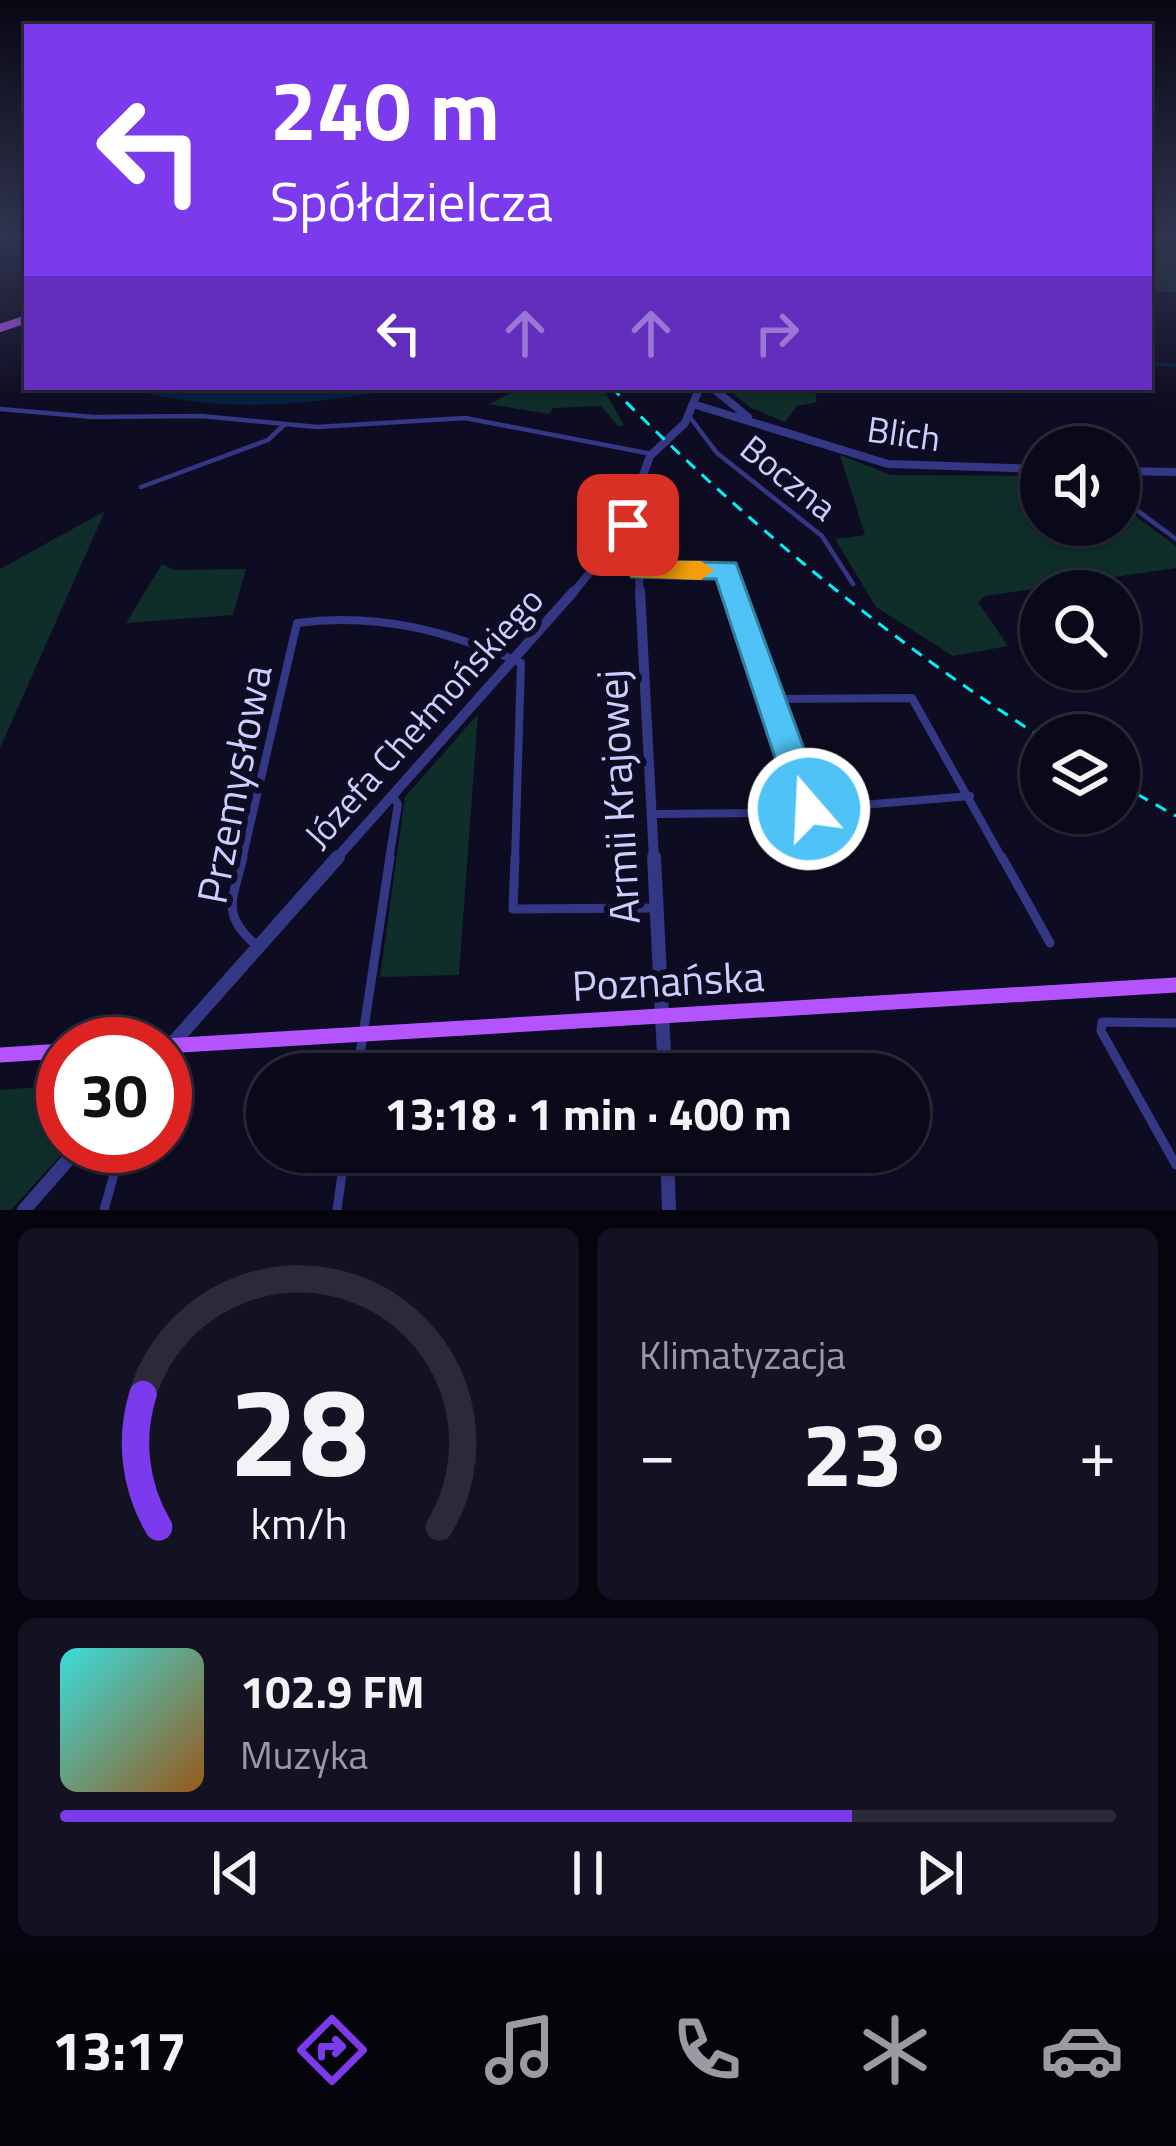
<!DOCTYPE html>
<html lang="pl">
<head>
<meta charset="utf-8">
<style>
  :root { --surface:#0a091a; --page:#131223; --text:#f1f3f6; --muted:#999aa2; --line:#2a2a39; --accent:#7c3aed }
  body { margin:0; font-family:"Titillium Web",sans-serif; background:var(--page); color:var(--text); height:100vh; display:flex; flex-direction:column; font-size:45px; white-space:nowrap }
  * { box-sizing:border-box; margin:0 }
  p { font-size:39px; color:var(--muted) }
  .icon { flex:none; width:66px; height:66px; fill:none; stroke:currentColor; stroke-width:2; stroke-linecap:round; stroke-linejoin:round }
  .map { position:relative; height:1210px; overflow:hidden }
  .side { display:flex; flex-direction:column; gap:18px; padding:18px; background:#06050e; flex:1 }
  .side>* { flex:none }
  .top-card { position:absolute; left:24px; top:24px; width:1128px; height:366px; border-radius:0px; box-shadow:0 3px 9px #0004,0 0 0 3px var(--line); background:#7c3aed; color:#fff; overflow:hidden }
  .buttons { position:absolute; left:1020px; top:426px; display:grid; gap:24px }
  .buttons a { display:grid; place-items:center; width:120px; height:120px; border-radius:50%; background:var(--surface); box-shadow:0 3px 9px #0004,0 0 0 3px var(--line); font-size:60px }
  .speed { position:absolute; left:36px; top:1017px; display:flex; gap:24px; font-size:60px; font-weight:700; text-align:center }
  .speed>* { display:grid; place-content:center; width:156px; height:156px; border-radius:50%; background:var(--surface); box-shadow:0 3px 9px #0004,0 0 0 3px var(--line); line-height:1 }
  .speed .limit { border:18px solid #d22; background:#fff; color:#111 }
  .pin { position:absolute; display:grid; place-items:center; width:102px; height:102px; color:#fff; margin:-51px; border-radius:24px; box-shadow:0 6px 18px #0006 }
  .me { position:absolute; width:132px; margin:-66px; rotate:341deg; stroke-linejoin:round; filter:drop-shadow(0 0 9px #0008) }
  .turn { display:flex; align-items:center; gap:42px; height:252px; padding:0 48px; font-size:54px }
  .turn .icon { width:156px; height:156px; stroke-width:2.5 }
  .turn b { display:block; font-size:84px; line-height:102px }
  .lanes { display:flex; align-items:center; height:114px; padding:0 48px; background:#0003; justify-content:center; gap:60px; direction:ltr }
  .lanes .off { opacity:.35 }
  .big { font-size:90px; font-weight:700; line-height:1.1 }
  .side .tile { flex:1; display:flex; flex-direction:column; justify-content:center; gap:18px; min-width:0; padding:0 42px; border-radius:18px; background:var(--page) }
  .side .dial { align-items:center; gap:0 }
  .dial svg { height:312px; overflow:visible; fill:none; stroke:var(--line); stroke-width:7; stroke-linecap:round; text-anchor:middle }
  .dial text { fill:var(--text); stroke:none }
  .song { display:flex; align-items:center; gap:36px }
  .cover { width:144px; height:144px; border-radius:18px; background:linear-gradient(135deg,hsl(180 70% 55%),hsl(30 70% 35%)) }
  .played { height:12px; border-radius:6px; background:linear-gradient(90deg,var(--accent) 75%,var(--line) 75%) }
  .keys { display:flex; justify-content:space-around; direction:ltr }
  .heat { display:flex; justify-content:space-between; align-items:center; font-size:66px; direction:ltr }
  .side .tiles { flex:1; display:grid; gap:18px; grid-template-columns:1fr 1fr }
  .tile:last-child { grid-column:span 2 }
  .trip { position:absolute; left:246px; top:1053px; width:684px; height:120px; border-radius:60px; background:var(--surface); box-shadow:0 3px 9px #0004,0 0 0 3px var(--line); font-weight:700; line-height:120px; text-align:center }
  .tab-bar { display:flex; height:192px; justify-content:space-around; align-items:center; background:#04040a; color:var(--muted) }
  .tab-bar .icon { width:84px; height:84px }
  .tab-bar .active { color:var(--accent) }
  .tab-bar b { font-size:54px; color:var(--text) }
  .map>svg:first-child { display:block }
  .green { fill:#0f2d29 }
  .water { fill:#062041 }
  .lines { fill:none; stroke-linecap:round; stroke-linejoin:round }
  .stream { stroke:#062041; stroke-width:3 }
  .minor-far2 { stroke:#343784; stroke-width:4.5 }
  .minor-far1 { stroke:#343784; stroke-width:8 }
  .minor { stroke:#343784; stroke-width:9 }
  .tertiary-far3 { stroke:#343784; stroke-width:6 }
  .tertiary-far2 { stroke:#343784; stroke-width:8 }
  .tertiary-far1 { stroke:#343784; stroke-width:10 }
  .tertiary { stroke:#343784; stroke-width:14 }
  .primary-far1 { stroke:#b354ff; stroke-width:8 }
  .primary { stroke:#b354ff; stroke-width:15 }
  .rail { stroke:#00f2f8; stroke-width:3; stroke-dasharray:12 9; stroke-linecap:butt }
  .route { fill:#4fc3f7; stroke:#337fa1; stroke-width:3 }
  .slow { fill:#f59e0b }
  .labels { text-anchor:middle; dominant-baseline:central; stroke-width:12; stroke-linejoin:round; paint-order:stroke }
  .street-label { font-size:36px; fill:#cfcdff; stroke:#0e0c22 }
  .near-street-label { font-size:42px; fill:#cfcdff; stroke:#0e0c22 }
</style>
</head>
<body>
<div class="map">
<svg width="1176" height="1210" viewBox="0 0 1176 1210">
  <rect width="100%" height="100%" fill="#0e0c22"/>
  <path class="green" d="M1149,237h27v55h-27z
    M522,387h80l22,38 -5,2 -18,-21 -48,2 -4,6 -60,-10z
    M725,387h89l3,15 -20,4 -12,16 -34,-14z
    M840,455l51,20 150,1v49h78v-21l57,42v22l-191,28 -7,6 30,44 -55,10 -77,-49 -41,-68 30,-4z
    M105,511l-105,237v-179z
    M162,564l13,6 71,-1 -13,46 -107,8z
    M478,714l-19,261 -79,2 25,-180z
    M63,1085v61h6l-58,64h-11v-120z"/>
  <path class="water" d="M123,387l111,6 168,-6c-93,20 -188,27 -279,0z"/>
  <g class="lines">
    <path class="stream" d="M1149,363l27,3"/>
    <path class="minor-far2" d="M0,409l93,8 108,-1 116,11 148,-9 187,36
      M689,416l28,37 105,83 31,48
      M141,487l127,-47 17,-16
      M1119,497l57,42
      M640,570h86l8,24"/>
    <path class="minor-far1" d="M733,591l76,218
      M771,699l141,-1 91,162
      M654,814l113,-1 203,-17
      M242,860l55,-237c80,-11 151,8 224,40l-6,197
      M389,860l9,-56 -5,-7"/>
    <path class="minor" d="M243,857c-10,42 -23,57 13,88
      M515,857l-2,52 143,-1
      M1002,857l48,86
      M1176,1023l-74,-1 -1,9 75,134
      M357,1074l33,-217
      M104,1210l18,-64
      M337,1210l8,-58"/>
    <path class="tertiary-far3" d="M712,387l6,5
      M698,392l1,-5"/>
    <path class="tertiary-far2" d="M714,389l34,28
      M696,405l192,59 153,5
      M1119,471l57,1
      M630,519l6,4 4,71
      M572,594l49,-59 29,-79 35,-33 14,-34"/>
    <path class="tertiary-far1" d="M640,591l14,269
      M335,860l239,-269"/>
    <path class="tertiary" d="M654,857l11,217
      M173,1043l165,-186
      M667,1152l2,58
      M24,1210l56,-64"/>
    <path class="primary-far1" d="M0,328l27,-9"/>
    <path class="primary" d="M165,1046l1011,-61
      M0,1055l63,-4"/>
    <path class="rail" d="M611,387c132,133 272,249 430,350
      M1119,784l57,32"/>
  </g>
  <linearGradient id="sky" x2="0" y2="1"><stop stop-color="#080713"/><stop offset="0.58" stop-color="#30344f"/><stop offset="1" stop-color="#30344f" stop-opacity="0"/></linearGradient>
  <rect width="1176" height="407" fill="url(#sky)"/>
  <path class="route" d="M630,511l18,12 4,38 84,2 90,246 -5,11 -12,5 -12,-5 -5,-11 -76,-230 -85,-2 -7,-45 -8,-7 6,-12z"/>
  <path class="slow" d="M638,543l9,3 5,15h49l13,9 -13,10 -70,-3 -6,-25z"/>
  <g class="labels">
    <g class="street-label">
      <text transform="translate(904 433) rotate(8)">Blich</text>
      <text transform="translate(789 477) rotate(39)">Boczna</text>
      <text transform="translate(423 717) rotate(-48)">Józefa Chełmońskiego</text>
    </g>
    <g class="near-street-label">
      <text transform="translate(233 784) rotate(-79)">Przemysłowa</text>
      <text transform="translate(617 797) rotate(-93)">Armii Krajowej</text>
      <text transform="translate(668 980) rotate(-3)">Poznańska</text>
    </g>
  </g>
</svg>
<div class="buttons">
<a><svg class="icon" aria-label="sound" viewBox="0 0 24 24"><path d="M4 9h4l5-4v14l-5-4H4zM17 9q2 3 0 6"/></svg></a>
<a><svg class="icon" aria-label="search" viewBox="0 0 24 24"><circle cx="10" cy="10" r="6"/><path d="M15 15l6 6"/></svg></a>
<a><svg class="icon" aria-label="layers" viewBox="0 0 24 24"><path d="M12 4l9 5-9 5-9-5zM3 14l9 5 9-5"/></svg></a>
</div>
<div class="speed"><div class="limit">30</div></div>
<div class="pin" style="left:628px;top:525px;background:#d93025"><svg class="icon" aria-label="arrive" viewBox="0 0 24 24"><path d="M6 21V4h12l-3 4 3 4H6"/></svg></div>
<svg class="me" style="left:809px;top:809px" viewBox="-20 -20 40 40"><circle r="17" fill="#4fc3f7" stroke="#fff" stroke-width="3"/><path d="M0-11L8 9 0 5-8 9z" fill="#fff"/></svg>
<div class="trip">13:18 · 1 min · 400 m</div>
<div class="top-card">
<div class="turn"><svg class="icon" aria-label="left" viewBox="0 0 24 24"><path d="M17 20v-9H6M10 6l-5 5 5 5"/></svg><div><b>240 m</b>Spółdzielcza</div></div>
<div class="lanes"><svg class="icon" aria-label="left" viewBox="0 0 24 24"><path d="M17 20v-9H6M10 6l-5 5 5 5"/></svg><svg class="icon off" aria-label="ahead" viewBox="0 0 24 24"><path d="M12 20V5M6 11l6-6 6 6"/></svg><svg class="icon off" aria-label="ahead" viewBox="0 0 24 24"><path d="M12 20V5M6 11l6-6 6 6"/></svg><svg class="icon off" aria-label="right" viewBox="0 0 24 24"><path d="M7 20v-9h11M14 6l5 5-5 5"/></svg></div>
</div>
</div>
<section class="side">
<div class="tiles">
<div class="tile dial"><svg viewBox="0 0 100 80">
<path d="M14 69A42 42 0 1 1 86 69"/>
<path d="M14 69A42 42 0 0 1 10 35" stroke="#7c3aed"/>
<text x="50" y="56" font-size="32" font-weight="700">28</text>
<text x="50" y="72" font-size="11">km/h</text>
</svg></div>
<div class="tile"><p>Klimatyzacja</p>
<div class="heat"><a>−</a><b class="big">23°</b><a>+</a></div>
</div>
<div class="tile">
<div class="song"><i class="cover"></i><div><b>102.9 FM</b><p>Muzyka</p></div></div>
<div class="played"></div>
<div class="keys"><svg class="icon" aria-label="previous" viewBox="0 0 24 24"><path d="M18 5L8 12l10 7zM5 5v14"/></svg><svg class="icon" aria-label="pause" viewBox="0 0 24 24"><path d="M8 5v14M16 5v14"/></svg><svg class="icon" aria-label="next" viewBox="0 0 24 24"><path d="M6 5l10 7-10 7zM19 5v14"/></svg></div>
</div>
</div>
</section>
<nav class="tab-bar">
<b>13:17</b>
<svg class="icon active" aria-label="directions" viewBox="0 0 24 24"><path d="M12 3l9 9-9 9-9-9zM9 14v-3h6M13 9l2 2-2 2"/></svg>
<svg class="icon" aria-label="music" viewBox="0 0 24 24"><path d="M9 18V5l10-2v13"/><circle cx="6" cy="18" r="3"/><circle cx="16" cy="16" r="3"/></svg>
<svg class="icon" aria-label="phone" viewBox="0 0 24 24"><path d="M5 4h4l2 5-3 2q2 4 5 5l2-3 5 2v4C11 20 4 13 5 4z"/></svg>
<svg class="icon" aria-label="climate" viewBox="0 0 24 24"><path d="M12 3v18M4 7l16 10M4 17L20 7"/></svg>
<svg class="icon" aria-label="car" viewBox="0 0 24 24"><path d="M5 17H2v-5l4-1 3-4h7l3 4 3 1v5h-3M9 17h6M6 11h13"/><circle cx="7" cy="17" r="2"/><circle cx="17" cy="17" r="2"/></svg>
</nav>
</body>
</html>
